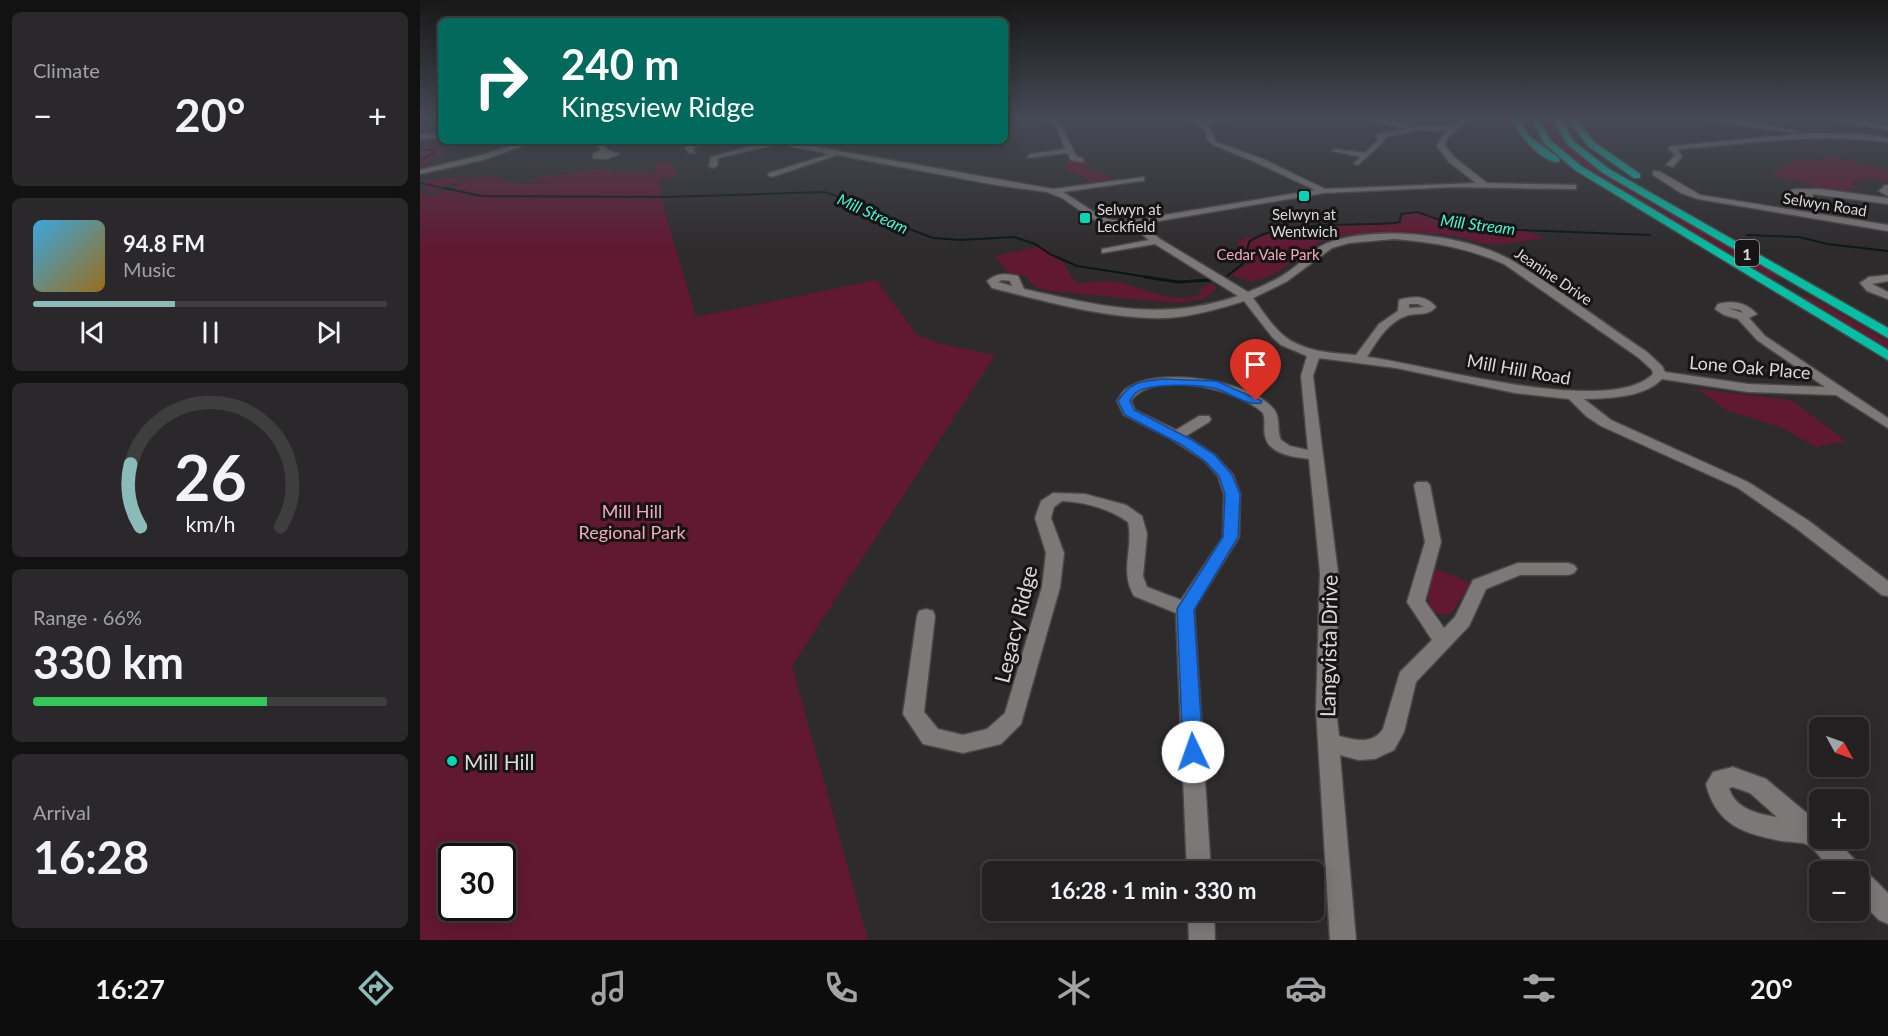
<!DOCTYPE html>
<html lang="en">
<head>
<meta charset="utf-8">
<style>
  :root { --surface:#222021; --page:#2a282a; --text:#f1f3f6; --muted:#a2a3a5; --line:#3f3e3f; --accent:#8bbbb9 }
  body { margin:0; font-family:Lato,sans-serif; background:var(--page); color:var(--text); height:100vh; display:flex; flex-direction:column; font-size:22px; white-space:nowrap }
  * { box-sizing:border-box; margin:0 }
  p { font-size:20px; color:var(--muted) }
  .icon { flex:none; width:33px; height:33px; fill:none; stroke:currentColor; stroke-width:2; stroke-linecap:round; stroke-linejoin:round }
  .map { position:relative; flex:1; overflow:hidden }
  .details { display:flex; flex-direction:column; gap:12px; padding:12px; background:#131212; width:420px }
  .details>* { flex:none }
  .guide { position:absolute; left:18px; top:18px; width:570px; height:126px; border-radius:9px; box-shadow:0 3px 15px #0003,0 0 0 2px var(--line); background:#00695c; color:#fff; overflow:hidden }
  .needle { width:39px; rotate:130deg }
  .controls { position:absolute; left:1389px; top:717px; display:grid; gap:12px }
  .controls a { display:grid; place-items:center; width:60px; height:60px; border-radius:9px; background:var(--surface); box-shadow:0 3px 15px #0003,0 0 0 2px var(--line); font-size:30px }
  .speed { position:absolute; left:18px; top:843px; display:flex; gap:12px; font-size:30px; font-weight:700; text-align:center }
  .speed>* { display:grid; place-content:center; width:78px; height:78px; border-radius:50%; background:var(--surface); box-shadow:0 3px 15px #0003,0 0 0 2px var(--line); line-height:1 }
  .speed .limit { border:3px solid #111; border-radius:9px; background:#fff; color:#111 }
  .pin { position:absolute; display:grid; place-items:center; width:51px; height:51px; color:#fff; margin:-62px -26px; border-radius:50% 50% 50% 0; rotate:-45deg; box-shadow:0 0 6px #0007 }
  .pin .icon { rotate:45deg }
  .me { position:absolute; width:66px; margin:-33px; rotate:357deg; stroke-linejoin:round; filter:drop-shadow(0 0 4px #0008) }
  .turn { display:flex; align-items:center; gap:21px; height:126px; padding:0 24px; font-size:27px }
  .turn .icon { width:78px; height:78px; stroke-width:2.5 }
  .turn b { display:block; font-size:42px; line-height:51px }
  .big { font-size:45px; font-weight:700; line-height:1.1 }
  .details .tile { flex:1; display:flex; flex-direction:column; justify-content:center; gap:9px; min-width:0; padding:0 21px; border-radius:9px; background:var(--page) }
  .details .dial { align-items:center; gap:0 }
  .dial svg { height:156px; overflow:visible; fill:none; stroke:var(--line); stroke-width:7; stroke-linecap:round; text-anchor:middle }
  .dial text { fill:var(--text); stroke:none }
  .song { display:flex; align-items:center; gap:18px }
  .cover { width:72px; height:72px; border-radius:9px; background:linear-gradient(135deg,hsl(200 70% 55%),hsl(40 70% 35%)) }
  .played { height:6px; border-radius:3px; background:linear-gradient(90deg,var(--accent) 40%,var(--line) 40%) }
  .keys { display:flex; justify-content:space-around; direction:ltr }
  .heat { display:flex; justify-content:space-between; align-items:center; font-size:33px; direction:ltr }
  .charge { height:9px; border-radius:4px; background:linear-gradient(90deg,#34c759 66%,var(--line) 0) }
  .trip { position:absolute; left:562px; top:861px; width:342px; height:60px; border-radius:9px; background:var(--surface); box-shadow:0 3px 15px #0003,0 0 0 2px var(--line); font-weight:700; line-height:60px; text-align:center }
  .tabs { display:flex; height:96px; justify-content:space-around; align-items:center; background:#0e0d0d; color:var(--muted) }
  .tabs .icon { width:42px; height:42px }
  .tabs .active { color:var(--accent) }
  .tabs b { font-size:27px; color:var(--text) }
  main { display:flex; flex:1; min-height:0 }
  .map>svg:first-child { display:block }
  .green { fill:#611831; fill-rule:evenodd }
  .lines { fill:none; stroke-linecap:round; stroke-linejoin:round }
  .stream-far2 { stroke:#071814; stroke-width:1.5 }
  .stream-far1 { stroke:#071814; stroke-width:2 }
  .stream { stroke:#071814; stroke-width:3 }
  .minor-casing { stroke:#4a4747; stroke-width:3 }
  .major-casing { stroke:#4a4747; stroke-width:3 }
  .highway-casing { stroke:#4a4747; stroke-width:3 }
  .minor { fill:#7c7878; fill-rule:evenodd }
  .major { fill:#33a392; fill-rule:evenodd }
  .highway { fill:#03bfa4; fill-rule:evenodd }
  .route { fill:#1a73e8; stroke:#114b97; stroke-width:1.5 }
  .poi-dot { fill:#02d5b6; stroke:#161414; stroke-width:2 }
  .labels { text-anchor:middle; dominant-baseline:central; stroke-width:6; stroke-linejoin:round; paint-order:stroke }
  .far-street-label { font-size:15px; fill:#dbd9d9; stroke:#161414 }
  .far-poi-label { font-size:15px; fill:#dbd9d9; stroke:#161414; text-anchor:start }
  .far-park-label { font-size:15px; fill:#f3a9b9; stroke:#161414 }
  .far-water-label { font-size:16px; font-style:italic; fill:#44f9d8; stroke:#161414 }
  .shield { fill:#161414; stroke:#a09e9e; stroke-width:1.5 }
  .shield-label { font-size:16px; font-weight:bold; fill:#dbd9d9 }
  .street-label { font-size:18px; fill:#dbd9d9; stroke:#161414 }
  .park-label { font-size:18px; fill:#f3a9b9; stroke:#161414 }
  .near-street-label { font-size:21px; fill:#dbd9d9; stroke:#161414 }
  .near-poi-label { font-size:21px; fill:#dbd9d9; stroke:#161414; text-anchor:start }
</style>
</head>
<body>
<main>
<section class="details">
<div class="tile"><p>Climate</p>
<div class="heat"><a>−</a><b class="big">20°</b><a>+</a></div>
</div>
<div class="tile">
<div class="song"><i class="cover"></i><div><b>94.8 FM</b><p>Music</p></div></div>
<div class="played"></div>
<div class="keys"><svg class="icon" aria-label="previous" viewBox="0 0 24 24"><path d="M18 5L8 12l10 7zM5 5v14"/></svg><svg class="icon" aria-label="pause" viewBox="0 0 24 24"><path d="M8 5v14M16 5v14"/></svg><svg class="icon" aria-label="next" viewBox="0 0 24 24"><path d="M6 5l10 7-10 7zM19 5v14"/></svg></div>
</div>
<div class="tile dial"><svg viewBox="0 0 100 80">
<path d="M14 69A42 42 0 1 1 86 69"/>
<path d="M14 69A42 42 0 0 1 9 37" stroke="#8bbbb9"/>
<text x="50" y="56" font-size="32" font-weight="700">26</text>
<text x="50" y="72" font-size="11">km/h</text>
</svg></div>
<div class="tile"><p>Range · 66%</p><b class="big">330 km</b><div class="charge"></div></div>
<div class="tile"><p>Arrival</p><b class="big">16:28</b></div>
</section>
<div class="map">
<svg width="1468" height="940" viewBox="0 0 1468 940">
  <rect width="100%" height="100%" fill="#2e2b2c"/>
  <path class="green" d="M1121,119h11c18,58 178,118 228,159l-13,-1c-16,-10 -31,-22 -47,-30 -40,-19 -168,-87 -179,-128z
    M21,146l7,4 -28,18v-21z
    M1413,156l55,14v12l-20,-4 -17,5 10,6 -12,-1 1,3 -35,-2 -5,-5 -39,-8 23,-17 14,3z
    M648,161h21l-2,6 27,11 -28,5 3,-3 -25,-11z
    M252,162l5,14 -18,3 3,23 34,115 181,-37 39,54 21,9 58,12 -203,311 76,274h-448v-751l2,6c21,3 38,-15 58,-18 14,-3 14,1 27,4 15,4 32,4 47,0h-28l7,-3 78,-10 -1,4 47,1 -2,-9zM32,856h50v52h-50z
    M55,176l-45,16 -6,-7v-5z
    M992,211l73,17h35l25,10c-18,2 -37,7 -55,6 -12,0 -24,-6 -36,-8 -40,-5 -80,-5 -119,1 -37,7 -65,62 -104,37l15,-9 2,-3 -3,-8 -7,-7 1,-7 39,-11 116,-7z
    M622,246l22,17 8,15 6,5c13,0 25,-3 38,-1 26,4 56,23 83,13l4,-8 7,-4 7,5 -13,11 -26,4 -129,-12 -14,-4 -9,-11 -17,-3 -14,-17z
    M1375,294c18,-1 72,38 93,47v9z
    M1278,389l93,11 55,41 -31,6 -32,-19 -57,-18z
    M1014,568l37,15 -20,31c-30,6 -24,-29 -17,-46z"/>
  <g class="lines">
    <path class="stream-far2" d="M0,149l12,1 2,3 -14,8
      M0,183l32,7"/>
    <path class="stream-far1" d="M25,188l36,8 185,1 158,-5 40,13 22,15 47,18 27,2 54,-3 21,7 15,10 27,12 77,12
      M1327,235l52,2 28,7 61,7
      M807,276l17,-13 5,-21c27,-22 110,-16 146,-19l5,-1 1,-8 16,-2 35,12 38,5 160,6"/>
    <path class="stream" d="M725,277l33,5 34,-2"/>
    <g class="minor-casing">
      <path id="minor" d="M626,119c18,0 22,23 31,38l6,1v4l-12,-2 -4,-7 -40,5 3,-4 35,-5 -8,-21z
        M769,119l12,3 33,-3 -29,6 6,5 5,12 47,17 62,30 151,-6 -27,-21 -12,-16 5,-10 5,-5 -27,-1 -35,7 -1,4 -26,24 -4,-2 7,-6 -29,-6 4,-2 29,4 13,-13 -3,-6 33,-5 -45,-10h15l32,7v2l10,-2 32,1 10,-8h7l-21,18 -3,9 10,12 32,25 89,2v4h-3l-119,-2 -130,6 -183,31 19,15 88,53c15,-6 31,-13 44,-23 11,-8 20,-19 33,-25 49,-20 140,-10 186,16 47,28 91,62 136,92l15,14 3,6 83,12 77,3 -68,-47 -19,-21 -14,-4 -9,-6 3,-5c15,-4 28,-2 39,10l-8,4 16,18 123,82v10l-52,-33 -88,-3 -86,-13c-18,19 -53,19 -78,20l27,21 137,62 61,39 79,60v15l-6,-1 -85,-66 -59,-41 -137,-62 -15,-10 -17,-17 -54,-6 -119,-25 -77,-10 -6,18 25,197 -2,136 3,27c16,4 33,9 44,-7l17,-57 32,-32 -25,-38 18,-60 -11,-57 3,-3h10l3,3 11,57 -16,59 19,27 11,-11 18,-37 45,-17h50l6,2 3,4 -3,4 -6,2h-48l-34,14 -17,37 -53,56 -12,50 -10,18 -19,9 -17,1 -18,-5 16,185h-26l-14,-231 4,-136 -11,-114c-15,-2 -40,-4 -44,-23 -2,-8 1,-15 -2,-23 -24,-24 -111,-45 -132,-12l4,9 41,20 23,-14h10l2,3 -2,3 -23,14 29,19 18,20 7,19 -1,43 -45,72 17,263h-24l-11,-259 -42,-17c-15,-26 0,-47 -6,-74 -19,-13 -42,-20 -66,-21l-8,6 -3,11 13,35 -4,34 -39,137 -20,20 -38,9 -40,-9 -20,-30 14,-98 2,-5 7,-2 7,2 2,5 -11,96 14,17 25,6 24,-6 18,-16 37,-126 4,-34 -11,-35 6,-17 12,-8 32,1 41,11 16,11 5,18 -4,42 4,11 34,13 42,-63 1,-43 -6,-18 -13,-15 -34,-22 -47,-24 -7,-14c3,-4 5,-9 8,-11 30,-25 120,-10 146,16 11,10 5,22 10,34l9,6 18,4 -7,-74 6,-20 -26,-11 -8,-7 -29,-37c-25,8 -50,15 -76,17 -58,2 -120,-16 -176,-30l-5,-7c9,-8 19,-8 31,-5l6,13c77,17 137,33 214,7l-83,-52 -53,9v-4l47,-9 -17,-14h-21l-15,-5 -34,-23 -15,-6 -51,-7 -159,-30 -65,22 -4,-2 1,-2 61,-19 -52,-10 -60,14 -1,8 -4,2 -4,-2 2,-9 58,-16h14l270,48 91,-12v4h-3l-78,11 39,25 10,3h22l181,-30 -58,-27 -45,-19 -5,-5 -1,-7zM974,239c39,3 74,9 110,25l135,94 13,12 1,4c-45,44 -226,-10 -286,-17 10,-16 21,-35 39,-41 11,-4 21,1 30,-9 -10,-12 -23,-11 -37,-7l-1,11 -19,13 -23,31c-24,-2 -53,-3 -73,-20 -12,-10 -21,-25 -30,-37l33,-16 46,-34 17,-5zM582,280l8,1 2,5 -14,-4zM989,304h9l6,3 -15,1zM1307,308l13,2 3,3z
        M1277,119l45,1 57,11 -3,2z
        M21,133v4l-21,2v-4z
        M1389,133l53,1 26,4v4c-71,-10 -139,2 -210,7l4,8 -9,10 -7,-2 9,-10 -7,-7 4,-2z
        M107,141h10l-54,19 -63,14v-4l58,-14z
        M172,141h8l8,9 11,4 -12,5 -14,-1v-4l8,-4z
        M291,141l-18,7 2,5h-6l-4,-5 9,-6z
        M1233,171h6l41,24 188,30v6l-190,-32 -17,-6 -28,-18z
        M1465,185h3v11l-9,-5z
        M1375,189h25l68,9v6l-75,-10 -1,5h-14l-15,-6z
        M1468,275v6l-16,3 16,8v7l-21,-8 -7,-8 9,-6z
        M1313,767l33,12 54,45v14h14l24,25 2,6 7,3 21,21v31l-9,-4 -21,-21v-27h-26c-7,-8 -17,-24 -26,-28 -7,-2 -17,-2 -24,-3 -38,-7 -66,-16 -76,-57l7,-12zM1313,787l17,6 27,24c-19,-3 -42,-8 -48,-29z
        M768,910h26l1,30h-26z"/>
    </g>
    <g class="major-casing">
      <path id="major" d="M1406,119h18l44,7v4z"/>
    </g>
    <g class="highway-casing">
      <path id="highway" d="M1091,119h8l10,17 30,22v4c-18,1 -40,-28 -48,-43z
        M1112,119h8l10,21 31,26 307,184v10l-313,-190 -31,-27z
        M1133,119h8l12,22 36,28 279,159v10l-285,-165 -36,-29z
        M1148,119h8l18,23 46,32v4h-6l-46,-32z"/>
    </g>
    <use href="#minor" class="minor"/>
    <use href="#major" class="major"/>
    <use href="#highway" class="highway"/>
  </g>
  <linearGradient id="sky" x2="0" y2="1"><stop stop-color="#191818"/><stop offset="0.47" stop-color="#464a56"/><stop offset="1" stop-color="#464a56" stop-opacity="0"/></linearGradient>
  <rect width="1468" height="251" fill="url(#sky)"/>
  <path class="route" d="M743,379l53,2 46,20 -1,2c-14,3 -31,-10 -44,-14 -16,-5 -58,-5 -74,0 -7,2 -10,6 -13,12l4,9 58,30 23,15 17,20 8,19 -2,43 -44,73 9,142 -3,6 -7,3 -7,-3 -3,-6 -6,-143 46,-72 2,-43 -6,-18 -14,-15 -23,-16 -57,-30 -7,-14c13,-20 22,-19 45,-22z"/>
  <g class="poi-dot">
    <rect x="878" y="190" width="12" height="12" rx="3"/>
    <rect x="659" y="212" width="12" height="12" rx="3"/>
    <circle cx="32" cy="761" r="6"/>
  </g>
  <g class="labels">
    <g class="far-street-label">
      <text transform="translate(1405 204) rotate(9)">Selwyn Road</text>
      <text transform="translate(1134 276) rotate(34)">Jeanine Drive</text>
    </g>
    <g class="far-poi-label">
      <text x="677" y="209">Selwyn at<tspan x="677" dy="17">Leckfield</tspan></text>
      <text x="884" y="214" text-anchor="middle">Selwyn at<tspan x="884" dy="17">Wentwich</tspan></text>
    </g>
    <g class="far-park-label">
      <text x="848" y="254">Cedar Vale Park</text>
    </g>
    <g class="far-water-label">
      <text transform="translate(453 213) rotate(24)">Mill Stream</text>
      <text transform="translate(1058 224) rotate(7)">Mill Stream</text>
    </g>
    <rect class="shield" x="1315" y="240" width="24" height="26" rx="4.5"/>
    <g class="shield-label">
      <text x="1327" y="253">1</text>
    </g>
    <g class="street-label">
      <text transform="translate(1330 367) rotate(5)">Lone Oak Place</text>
      <text transform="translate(1099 369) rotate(10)">Mill Hill Road</text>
    </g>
    <g class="park-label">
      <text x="212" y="511">Mill Hill<tspan x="212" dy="21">Regional Park</tspan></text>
    </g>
    <g class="near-street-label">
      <text transform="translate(595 624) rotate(-76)">Legacy Ridge</text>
      <text transform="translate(908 646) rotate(-89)">Langvista Drive</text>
    </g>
    <g class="near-poi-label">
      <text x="44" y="761">Mill Hill</text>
    </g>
  </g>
</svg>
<div class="controls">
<a><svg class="needle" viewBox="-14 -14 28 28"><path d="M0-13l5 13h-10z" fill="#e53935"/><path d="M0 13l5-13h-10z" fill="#a2a3a5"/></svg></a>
<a>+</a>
<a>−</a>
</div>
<div class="speed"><div class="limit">30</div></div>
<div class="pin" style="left:836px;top:401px;background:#d93025"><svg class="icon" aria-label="arrive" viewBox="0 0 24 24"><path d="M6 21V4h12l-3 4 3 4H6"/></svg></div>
<svg class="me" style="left:773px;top:752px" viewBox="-20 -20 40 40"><circle r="19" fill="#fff"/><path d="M0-13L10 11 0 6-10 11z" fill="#1a73e8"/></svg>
<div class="trip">16:28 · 1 min · 330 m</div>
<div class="guide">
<div class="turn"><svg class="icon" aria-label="right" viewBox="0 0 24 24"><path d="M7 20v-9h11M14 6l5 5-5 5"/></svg><div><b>240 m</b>Kingsview Ridge</div></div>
</div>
</div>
</main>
<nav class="tabs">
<b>16:27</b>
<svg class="icon active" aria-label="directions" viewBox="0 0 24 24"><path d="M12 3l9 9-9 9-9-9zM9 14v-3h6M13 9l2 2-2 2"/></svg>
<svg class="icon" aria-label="music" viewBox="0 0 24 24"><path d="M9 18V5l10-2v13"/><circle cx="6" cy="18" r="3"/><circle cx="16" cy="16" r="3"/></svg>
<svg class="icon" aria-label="phone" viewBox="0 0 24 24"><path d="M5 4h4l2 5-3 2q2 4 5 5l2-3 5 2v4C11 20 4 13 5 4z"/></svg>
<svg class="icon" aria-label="climate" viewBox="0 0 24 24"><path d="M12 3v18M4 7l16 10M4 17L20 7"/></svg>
<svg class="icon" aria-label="car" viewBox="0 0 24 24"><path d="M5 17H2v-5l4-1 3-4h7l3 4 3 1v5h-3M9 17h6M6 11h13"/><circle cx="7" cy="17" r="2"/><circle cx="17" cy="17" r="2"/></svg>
<svg class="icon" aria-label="filters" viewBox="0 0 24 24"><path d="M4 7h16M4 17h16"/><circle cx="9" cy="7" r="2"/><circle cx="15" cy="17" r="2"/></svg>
<b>20°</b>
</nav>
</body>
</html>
